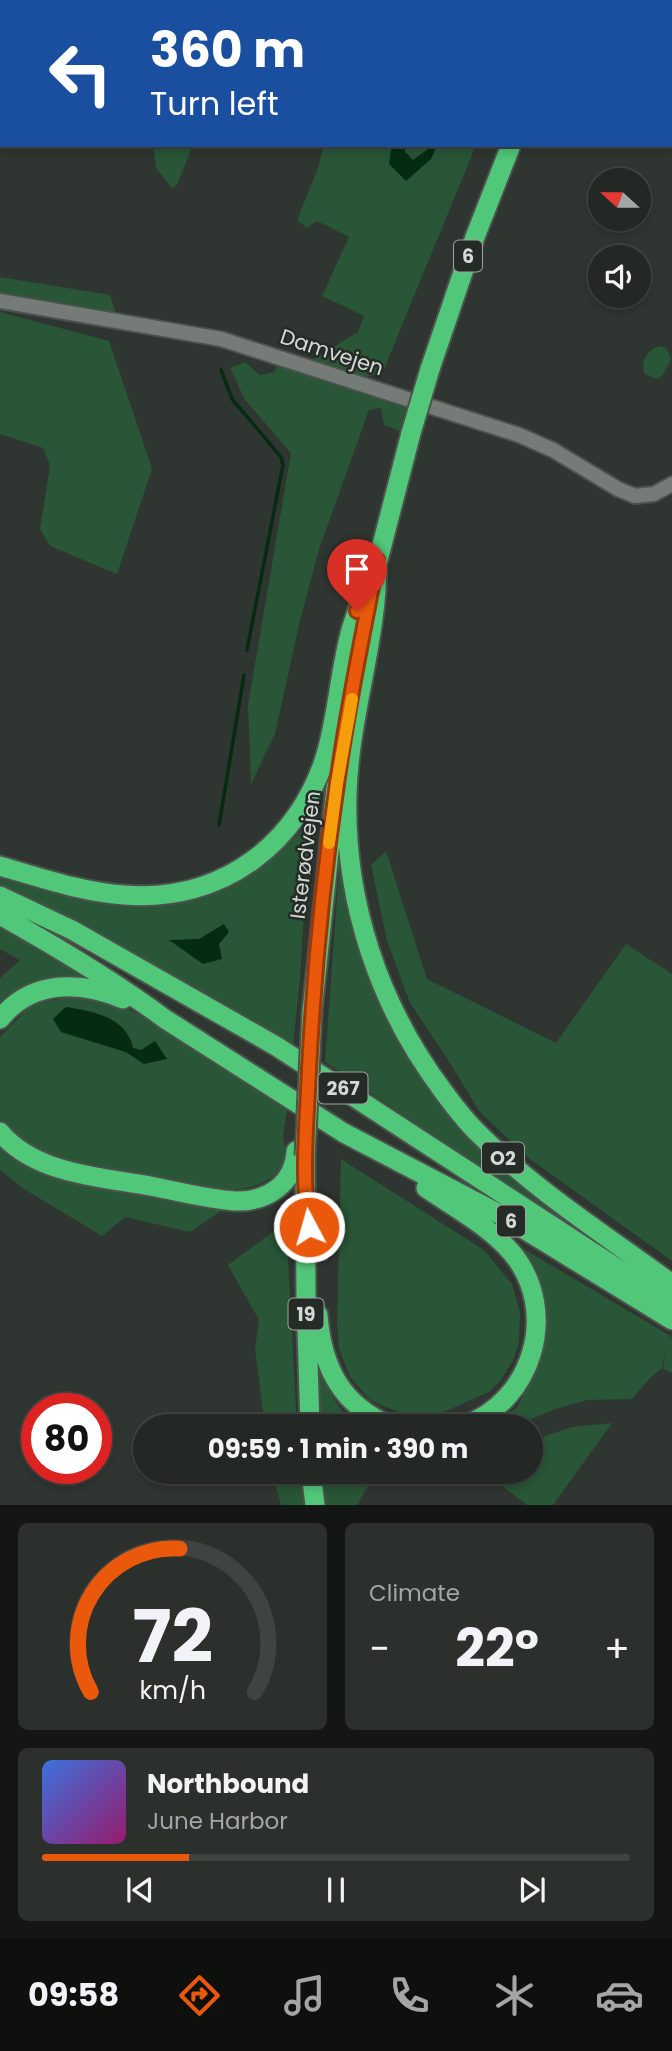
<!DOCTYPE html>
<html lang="en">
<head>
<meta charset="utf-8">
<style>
  :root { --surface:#232824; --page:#2b302c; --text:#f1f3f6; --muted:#a3a6a6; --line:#404441; --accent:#ea580c }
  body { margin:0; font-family:Poppins,sans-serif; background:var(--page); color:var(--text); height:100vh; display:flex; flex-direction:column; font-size:26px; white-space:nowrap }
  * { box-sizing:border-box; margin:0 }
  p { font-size:23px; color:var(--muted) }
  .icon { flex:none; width:38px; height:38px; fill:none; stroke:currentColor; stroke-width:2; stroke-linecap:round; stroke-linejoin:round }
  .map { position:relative; height:1505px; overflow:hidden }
  .sheet { display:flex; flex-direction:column; gap:18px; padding:18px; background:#131614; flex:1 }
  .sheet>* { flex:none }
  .top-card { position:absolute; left:0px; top:0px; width:672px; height:147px; box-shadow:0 4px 10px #0003,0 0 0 2px var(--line); background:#1a4fa0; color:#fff; overflow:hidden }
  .needle { width:46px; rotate:291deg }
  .controls { position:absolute; left:588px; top:168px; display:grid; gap:14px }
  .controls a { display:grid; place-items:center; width:63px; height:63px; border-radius:50%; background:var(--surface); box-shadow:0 4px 10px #0003,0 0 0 2px var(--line); font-size:35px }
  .speed { position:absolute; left:21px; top:1393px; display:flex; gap:14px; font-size:35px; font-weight:700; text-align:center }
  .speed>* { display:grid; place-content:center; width:91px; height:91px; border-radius:50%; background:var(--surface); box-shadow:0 4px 10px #0003,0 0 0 2px var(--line); line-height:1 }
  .speed .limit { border:10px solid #d22; background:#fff; color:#111 }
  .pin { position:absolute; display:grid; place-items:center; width:60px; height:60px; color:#fff; margin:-72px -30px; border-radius:50% 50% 50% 0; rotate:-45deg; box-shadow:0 0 7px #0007 }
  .pin .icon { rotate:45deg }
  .me { position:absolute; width:77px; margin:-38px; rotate:354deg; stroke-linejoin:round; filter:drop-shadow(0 0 5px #0008) }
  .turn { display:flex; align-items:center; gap:24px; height:147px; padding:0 35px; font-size:32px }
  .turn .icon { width:91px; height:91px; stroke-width:2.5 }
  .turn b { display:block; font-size:49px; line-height:60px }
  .big { font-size:52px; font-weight:700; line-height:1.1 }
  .sheet .card { flex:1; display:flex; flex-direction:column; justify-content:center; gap:10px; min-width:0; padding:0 24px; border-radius:10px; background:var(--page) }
  .sheet .dial { align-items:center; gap:0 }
  .dial svg { height:182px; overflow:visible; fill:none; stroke:var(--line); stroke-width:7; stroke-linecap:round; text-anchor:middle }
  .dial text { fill:var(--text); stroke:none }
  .song { display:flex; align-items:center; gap:21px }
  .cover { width:84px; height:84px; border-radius:10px; background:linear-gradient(135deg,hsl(220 70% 55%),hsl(320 70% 35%)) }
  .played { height:7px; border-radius:4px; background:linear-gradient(90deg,var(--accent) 25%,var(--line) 25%) }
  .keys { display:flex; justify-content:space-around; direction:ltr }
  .heat { display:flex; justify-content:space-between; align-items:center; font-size:38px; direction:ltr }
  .sheet .tiles { flex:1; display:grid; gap:18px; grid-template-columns:1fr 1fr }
  .card:last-child { grid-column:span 2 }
  .trip { position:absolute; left:133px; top:1414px; width:410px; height:70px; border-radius:35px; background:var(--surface); box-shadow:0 4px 10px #0003,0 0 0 2px var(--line); font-weight:700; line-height:70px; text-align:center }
  .tab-bar { display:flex; height:112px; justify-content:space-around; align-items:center; background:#0e100e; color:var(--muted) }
  .tab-bar .icon { width:49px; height:49px }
  .tab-bar .on { color:var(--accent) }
  .tab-bar b { font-size:32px; color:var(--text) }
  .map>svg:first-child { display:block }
  .green { fill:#285636; fill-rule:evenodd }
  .water { fill:#052c13 }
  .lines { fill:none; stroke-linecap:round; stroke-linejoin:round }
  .stream { stroke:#052c13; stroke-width:3.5 }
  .secondary-casing { stroke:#4c514d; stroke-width:18 }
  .highway-casing { stroke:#4c514d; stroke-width:23 }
  .secondary { stroke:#757c77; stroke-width:14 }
  .highway { stroke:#51c779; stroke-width:19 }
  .highway-bridge-casing { stroke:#4c514d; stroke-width:23; stroke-linecap:butt }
  .highway-bridge { stroke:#51c779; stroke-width:19 }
  .route-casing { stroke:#983908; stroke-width:18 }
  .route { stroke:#ea580c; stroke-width:12 }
  .slow { stroke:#f59e0b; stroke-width:12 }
  .labels { text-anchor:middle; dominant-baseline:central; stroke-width:5; stroke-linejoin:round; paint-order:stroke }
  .shield { fill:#252b26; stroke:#a0a5a1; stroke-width:2 }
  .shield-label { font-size:19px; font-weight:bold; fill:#d5d9d6 }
  .street-label { font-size:21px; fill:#d5d9d6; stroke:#252b26 }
</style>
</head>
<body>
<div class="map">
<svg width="672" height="1505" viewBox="0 0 672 1505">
  <rect width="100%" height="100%" fill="#2f3530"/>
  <path class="green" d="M155,0h378l-378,2z
    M153,145h40l-16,40 -5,3 -16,-20z
    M324,145h68l-3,19 42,-5 6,-14h39l-94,229 -20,3 -52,-16 48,-29 6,-16 -42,-20 27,-59 -32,-16 -10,7 -10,-8 20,-49z
    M405,145h24l-2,5 -14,10 -8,-8z
    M0,277l110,18 7,21 -117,-22z
    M0,312l109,29 43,128 -35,105 -67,-28 -10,-17 10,-63 -7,-18 -43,-14z
    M660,346l7,3 4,10 -8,16 -7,4 -11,-5c-6,-12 3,-25 15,-28z
    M245,362l15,13 14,-3 3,-6 132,38 -7,28 -18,-7 -3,-17 -12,2 -50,139 -20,76 -24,109 -24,50 -3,-79 43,-252 -46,-53 -15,-32z
    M310,823l-10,155 -7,69 -293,-160v-16l156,33 49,-8 46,-24 23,-15z
    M386,851l41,128 129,64 70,-99 46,30v287l-145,-104 -48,-46 -29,-48 -40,-60 -23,-62 -16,-76z
    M340,857l18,92 25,65 43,69 246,209 -148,-95 -199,-135z
    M0,919l96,58 -96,38v-37l20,-18 -20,-11z
    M85,994c72,18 141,75 202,116l-4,25 4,31c-24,20 -39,25 -71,23l-146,-23 -44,-19 -26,-28v-82l32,-33zM66,1007c28,4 60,10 67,41l8,2 3,14 -18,-12 -65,-20 -8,-13z
    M0,1138l12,14 212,57 -34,23 -65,-15 -23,19 -78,-47 -24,-19z
    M341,1159l143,91 28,34 8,28 -1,30 -6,19 -13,20 -11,11 -52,23 -34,-1 -33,-14 -20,-23 -11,-28 -2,-24z
    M286,1222l11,204h-32l-10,-77 4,-29 -31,-55z
    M524,1249l145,86 3,3v35l-9,-4 4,-23 -5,22 -12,10 -18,21 -45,1 -34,10 -38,16h-23l25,-19 22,-42 8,-51 -12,-44z
    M319,1369c9,20 21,47 42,57h-42z
    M612,1423l-59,82h-26l-29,-22 -26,-7 6,-4h52v-31l42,-14z
    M272,1472h28l4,33h-23z
    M322,1472h54l-19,33h-31z"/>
  <path class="water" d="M392,145h13v7l8,8 14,-10 2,-5h8l-6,14 -25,22 -17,-17z
    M224,924l5,8 -10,12 3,15 -19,5 -34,-24 30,-1z
    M66,1007c28,5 60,10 67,41l8,2 14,-9 12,18 -23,5 -18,-12 -65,-20 -8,-13z"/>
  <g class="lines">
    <path class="stream" d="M323,2v-2
      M221,370l11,29 49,58 2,8 -36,185
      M219,825l25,-150"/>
    <g class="secondary-casing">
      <path id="secondary" d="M0,301l221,38 298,96 34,15 65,39 17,7 19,-2 18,-10"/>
    </g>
    <g class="highway-casing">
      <path id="highway" d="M571,2l1,-2
        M430,369l45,-132 36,-92
        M377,560c1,79 -28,155 -30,235 -3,106 32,211 96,296 11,15 23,31 37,44 57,57 127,101 192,149
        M375,572l36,-139
        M0,866c41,12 82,26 124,29 98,8 177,-52 203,-144 11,-40 13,-81 24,-121 6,-20 14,-40 22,-60
        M0,896l72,34 204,116 396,258
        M0,915c57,32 113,65 165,104l179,114 157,82 171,105
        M312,1012l24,-225
        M0,1019c32,-40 81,-38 123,-20
        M0,1132c36,43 103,45 155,55 26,5 53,12 80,14 31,1 59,-16 61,-50
        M305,1156l1,142 4,128
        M426,1188c29,20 63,38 86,65 48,58 21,149 -49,173
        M318,1315c4,52 23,90 73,111
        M311,1472l4,33"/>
    </g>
    <use href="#secondary" class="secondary"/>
    <use href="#highway" class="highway"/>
    <g class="highway-bridge-casing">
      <path id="highway-bridge" d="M411,433l19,-64
        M305,1156l7,-144"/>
    </g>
    <use href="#highway-bridge" class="highway-bridge"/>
  </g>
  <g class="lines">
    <g class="route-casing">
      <path id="route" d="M309,1227c-8,-52 -2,-106 0,-158 5,-95 14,-191 28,-285 10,-75 26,-150 40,-224l-20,51"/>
    </g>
    <use href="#route" class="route"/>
    <path class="slow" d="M329,843l8,-60 15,-84"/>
  </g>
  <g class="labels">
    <g class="shield">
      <rect x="454" y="240.5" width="28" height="31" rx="5"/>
      <rect x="318.5" y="1072.5" width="49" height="31" rx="5"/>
      <rect x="482" y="1142.5" width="42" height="31" rx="5"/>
      <rect x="497" y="1205.5" width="28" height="31" rx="5"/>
      <rect x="288.5" y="1298.5" width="35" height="31" rx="5"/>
    </g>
    <g class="shield-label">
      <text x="468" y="256">6</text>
      <text x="343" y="1088">267</text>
      <text x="503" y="1158">O2</text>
      <text x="511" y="1221">6</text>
      <text x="306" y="1314">19</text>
    </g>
    <g class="street-label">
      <text transform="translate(332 352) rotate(18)">Damvejen</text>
      <text transform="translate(305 855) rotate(-83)">Isterødvejen</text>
    </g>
  </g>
</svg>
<div class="controls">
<a><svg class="needle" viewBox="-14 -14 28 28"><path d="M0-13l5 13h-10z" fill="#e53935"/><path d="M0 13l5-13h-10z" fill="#a3a6a6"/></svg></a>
<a><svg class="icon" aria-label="sound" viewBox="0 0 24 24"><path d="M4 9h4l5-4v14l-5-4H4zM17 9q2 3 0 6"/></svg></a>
</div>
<div class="speed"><div class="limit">80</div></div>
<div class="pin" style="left:357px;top:611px;background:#d93025"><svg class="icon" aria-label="arrive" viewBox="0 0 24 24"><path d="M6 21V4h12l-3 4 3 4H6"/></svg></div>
<svg class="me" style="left:309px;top:1227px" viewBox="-20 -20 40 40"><circle r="17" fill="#ea580c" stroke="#fff" stroke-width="3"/><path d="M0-11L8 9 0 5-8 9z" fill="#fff"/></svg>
<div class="trip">09:59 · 1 min · 390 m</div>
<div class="top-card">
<div class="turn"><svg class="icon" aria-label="left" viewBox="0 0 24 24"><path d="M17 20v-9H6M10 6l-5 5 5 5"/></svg><div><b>360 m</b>Turn left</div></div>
</div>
</div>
<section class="sheet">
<div class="tiles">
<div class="card dial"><svg viewBox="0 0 100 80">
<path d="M14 69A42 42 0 1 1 86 69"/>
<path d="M14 69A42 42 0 0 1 53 6" stroke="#ea580c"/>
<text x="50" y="56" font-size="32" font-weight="700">72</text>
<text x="50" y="72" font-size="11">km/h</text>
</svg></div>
<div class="card"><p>Climate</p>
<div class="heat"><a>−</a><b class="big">22°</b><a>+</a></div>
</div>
<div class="card">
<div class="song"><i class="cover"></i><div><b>Northbound</b><p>June Harbor</p></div></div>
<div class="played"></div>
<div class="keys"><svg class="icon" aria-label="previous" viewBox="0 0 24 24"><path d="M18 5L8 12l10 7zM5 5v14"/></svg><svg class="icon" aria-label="pause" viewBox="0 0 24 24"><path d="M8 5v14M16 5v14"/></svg><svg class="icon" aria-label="next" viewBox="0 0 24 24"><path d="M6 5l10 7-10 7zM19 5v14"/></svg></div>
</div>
</div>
</section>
<nav class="tab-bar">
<b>09:58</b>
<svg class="icon on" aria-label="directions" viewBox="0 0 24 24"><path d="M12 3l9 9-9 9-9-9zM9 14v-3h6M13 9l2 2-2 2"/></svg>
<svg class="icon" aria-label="music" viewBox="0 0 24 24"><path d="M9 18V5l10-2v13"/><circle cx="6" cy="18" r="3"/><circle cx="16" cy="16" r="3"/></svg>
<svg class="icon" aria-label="phone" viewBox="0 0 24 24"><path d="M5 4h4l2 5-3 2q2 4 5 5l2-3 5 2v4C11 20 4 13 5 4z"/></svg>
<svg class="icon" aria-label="climate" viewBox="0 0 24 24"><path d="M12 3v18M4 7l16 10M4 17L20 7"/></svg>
<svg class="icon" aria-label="car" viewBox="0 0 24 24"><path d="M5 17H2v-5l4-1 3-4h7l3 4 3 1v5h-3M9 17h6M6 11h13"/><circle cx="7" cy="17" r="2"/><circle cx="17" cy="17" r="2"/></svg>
</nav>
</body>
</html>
